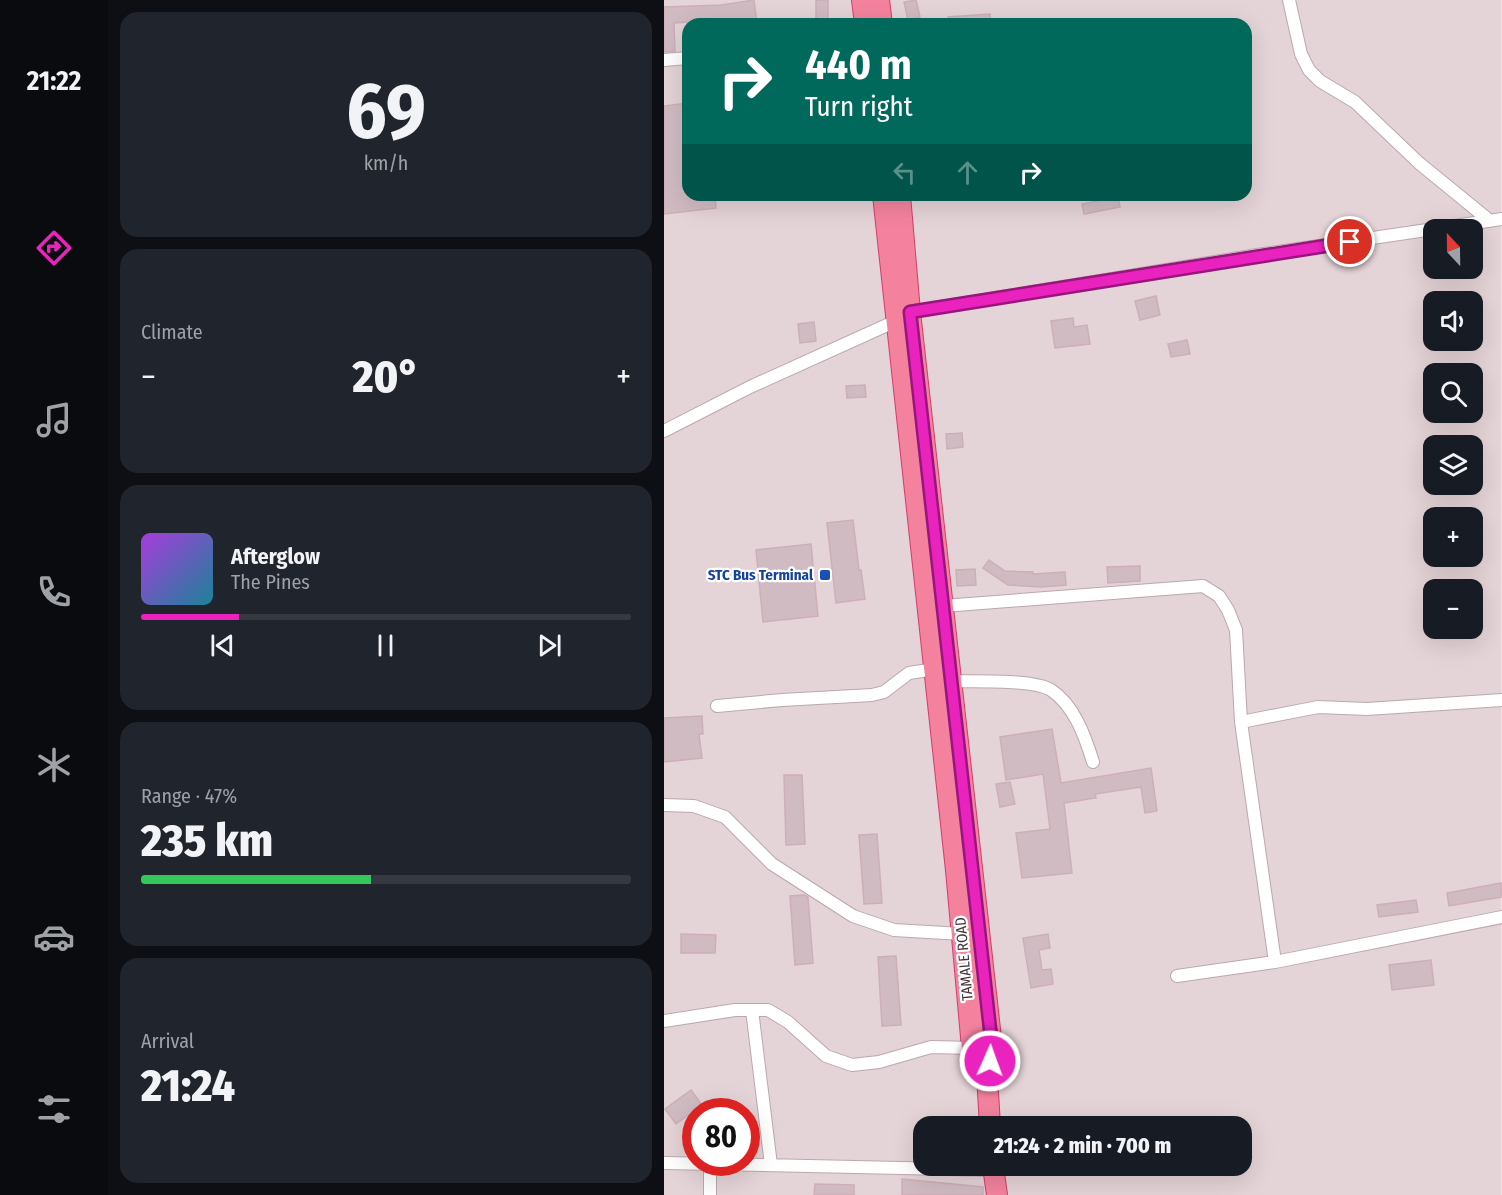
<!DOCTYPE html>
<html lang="en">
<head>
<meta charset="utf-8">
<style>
  :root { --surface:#171b24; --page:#20242c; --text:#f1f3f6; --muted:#9ea1a6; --line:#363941; --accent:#ea22be }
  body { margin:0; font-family:"Fira Sans Condensed",sans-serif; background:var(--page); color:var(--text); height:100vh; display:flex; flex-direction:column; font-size:22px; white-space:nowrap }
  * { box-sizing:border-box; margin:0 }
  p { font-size:20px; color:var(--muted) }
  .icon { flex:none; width:33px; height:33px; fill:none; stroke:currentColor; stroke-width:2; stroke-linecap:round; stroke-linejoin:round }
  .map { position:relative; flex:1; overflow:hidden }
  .drawer { display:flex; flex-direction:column; gap:12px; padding:12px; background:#0d0f14; width:556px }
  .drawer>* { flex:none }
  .top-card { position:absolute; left:18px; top:18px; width:570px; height:183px; border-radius:18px; box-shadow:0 6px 24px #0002; background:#00695c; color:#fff; overflow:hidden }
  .needle { width:39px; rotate:338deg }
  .fabs { position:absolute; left:759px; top:219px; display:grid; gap:12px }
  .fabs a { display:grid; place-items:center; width:60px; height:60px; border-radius:12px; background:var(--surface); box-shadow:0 6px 24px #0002; font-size:30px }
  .speed { position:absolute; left:18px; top:1098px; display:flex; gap:12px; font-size:30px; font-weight:700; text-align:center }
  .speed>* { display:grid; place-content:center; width:78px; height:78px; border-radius:50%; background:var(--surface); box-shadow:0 6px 24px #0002; line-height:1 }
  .speed .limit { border:9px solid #d22; background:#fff; color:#111 }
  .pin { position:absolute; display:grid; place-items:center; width:51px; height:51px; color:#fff; margin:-26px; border:3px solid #fff; border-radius:50%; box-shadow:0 2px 6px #0007 }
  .me { position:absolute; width:66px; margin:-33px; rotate:2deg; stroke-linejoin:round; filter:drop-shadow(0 0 4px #0008) }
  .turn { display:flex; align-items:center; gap:21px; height:126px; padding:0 24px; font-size:27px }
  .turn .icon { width:78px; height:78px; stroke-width:2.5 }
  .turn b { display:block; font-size:42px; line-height:51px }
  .lanes { display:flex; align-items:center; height:57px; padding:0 24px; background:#0003; justify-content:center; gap:30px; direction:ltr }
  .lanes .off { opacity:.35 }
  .big { font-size:45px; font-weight:800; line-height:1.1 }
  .drawer .tile { flex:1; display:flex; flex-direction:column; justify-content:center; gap:9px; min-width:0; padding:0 21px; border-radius:18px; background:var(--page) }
  .drawer .dial { align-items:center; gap:0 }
  .dial b { font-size:78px; line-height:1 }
  .song { display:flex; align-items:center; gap:18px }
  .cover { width:72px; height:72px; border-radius:9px; background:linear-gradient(135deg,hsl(280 70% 55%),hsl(190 70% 35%)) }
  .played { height:6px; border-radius:3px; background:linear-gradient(90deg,var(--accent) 20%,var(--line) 20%) }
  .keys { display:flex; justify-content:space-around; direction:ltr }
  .heat { display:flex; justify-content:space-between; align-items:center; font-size:33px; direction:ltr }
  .charge { height:9px; border-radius:4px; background:linear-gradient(90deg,#34c759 47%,var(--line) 0) }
  .trip { position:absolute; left:249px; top:1116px; width:339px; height:60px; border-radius:18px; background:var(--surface); box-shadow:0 6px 24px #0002; font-weight:800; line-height:60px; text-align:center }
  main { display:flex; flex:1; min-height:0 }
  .dock { display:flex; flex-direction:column; width:108px; justify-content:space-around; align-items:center; background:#090b0e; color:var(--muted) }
  .dock .icon { width:42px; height:42px }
  .dock .current { color:var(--accent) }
  .dock b { font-size:27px; color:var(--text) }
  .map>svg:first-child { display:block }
  .residential { fill:#e4d3d7; fill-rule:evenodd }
  .building { fill:#d1bbc2; stroke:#ccafb8; stroke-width:1.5 }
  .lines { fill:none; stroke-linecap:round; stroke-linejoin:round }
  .minor-casing { stroke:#bba8ad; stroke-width:14 }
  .trunk-casing { stroke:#d13e6a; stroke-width:22 }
  .minor { stroke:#fff; stroke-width:12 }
  .trunk { stroke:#f4829e; stroke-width:20 }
  .route-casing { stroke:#98167c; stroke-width:15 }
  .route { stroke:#ea22be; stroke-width:10 }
  .transit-dot { fill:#1a4fb4; stroke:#fff; stroke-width:2 }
  .labels { text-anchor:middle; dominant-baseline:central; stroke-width:4.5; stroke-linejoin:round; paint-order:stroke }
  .transit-label { font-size:15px; font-weight:bold; fill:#164399; stroke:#fff; text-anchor:end }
  .street-label { font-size:15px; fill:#423539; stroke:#fff }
</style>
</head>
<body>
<main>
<nav class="dock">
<b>21:22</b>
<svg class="icon current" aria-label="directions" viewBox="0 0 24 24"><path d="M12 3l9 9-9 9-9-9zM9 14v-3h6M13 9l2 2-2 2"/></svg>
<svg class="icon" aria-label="music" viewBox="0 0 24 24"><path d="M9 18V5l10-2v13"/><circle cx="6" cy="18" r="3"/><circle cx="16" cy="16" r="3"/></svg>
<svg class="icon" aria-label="phone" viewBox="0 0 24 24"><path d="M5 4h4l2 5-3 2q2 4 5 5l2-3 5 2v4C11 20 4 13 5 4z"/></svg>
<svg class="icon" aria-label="climate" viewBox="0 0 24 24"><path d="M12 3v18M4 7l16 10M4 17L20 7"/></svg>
<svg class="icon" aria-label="car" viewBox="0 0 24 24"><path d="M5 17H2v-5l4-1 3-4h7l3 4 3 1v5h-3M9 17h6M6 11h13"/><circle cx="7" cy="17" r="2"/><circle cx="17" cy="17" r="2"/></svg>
<svg class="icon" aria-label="filters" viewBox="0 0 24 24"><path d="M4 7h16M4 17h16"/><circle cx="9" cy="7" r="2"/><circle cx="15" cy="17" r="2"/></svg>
</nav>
<section class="drawer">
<div class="tile dial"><b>69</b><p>km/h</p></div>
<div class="tile"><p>Climate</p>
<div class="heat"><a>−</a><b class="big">20°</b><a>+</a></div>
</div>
<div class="tile">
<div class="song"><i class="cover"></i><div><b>Afterglow</b><p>The Pines</p></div></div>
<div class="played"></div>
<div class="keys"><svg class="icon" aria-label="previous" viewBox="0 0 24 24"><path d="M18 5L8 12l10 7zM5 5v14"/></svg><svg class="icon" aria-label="pause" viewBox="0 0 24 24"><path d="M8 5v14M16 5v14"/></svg><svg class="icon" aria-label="next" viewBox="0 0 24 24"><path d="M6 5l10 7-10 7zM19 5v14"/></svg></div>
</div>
<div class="tile"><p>Range · 47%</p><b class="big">235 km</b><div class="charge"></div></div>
<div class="tile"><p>Arrival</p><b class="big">21:24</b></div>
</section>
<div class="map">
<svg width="838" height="1195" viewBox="0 0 838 1195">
  <rect width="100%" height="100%" fill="#f1e4e7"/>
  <path class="residential" d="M0,0h837v1195h-837zM24,24h558v171h-558zM770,230h38v38h-38zM770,302h38v38h-38zM770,374h38v38h-38zM770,446h38v38h-38zM770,518h38v38h-38zM770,590h38v38h-38zM32,1112h50v50h-50zM260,1126h318v40h-318z"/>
  <path class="building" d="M90,0l3,24h-35v-4l-48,3 1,28 -11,1v-45l58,-2z
    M152,0h12v24h-12z
    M252,0l4,17 -12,3 -4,-18z
    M326,14l1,10h-42l-1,-7z
    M24,103v92h27l1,13 -52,6v-108z
    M454,197l2,10 -36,7 -2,-10z
    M492,296l4,19 -20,5 -5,-19z
    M409,318l1,9 13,-2 3,19 -35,4 -4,-27z
    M150,322l2,19 -16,2 -2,-19z
    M523,340l3,14 -19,3 -3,-13z
    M201,385l1,12 -19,1 -1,-12z
    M298,433l1,14 -16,2 -1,-15z
    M189,520l6,50h2l4,29 -29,4 -9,-80z
    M147,544l7,72 -55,6 -7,-72z
    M325,560l16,11 28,1v2l32,-2 1,13 -25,2 -33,-2 -25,-17z
    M476,566v15l-32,2 -1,-16z
    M311,569l1,16 -19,1 -1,-16z
    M38,716l1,18h-4l3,24 -38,4v-44z
    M388,729l9,54 90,-15 6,43 -12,2 -4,-26 -46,7 1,4 -32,5 8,70 -50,5 -6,-45 34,-4 -7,-55 -37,6 -6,-43z
    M120,775h18l3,69 -19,1z
    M346,782l5,22 -15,3 -4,-23z
    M213,834l5,69 -18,1 -5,-69z
    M837,883v14l-52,9 -2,-13z
    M140,895l4,2 5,66 -18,2 -5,-69z
    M752,900l2,12 -39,5 -2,-12z
    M17,934l35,1 -1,18h-34z
    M384,934l2,14 -11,2 3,20 9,-1 2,15 -22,4 -8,-50z
    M232,956l5,69 -19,1 -4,-69z
    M767,960l3,25 -42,5 -3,-25z
    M27,1090l11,15 -26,19 -11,-15z
    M238,1179l81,8v8h-81z
    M151,1184l39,1v10h-40z"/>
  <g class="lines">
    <g class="minor-casing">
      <path id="minor" d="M625,0l12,54 8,16 11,11 35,21 64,61 71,58
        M0,60l24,-2
        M246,312l347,-57 245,-36
        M0,431l86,-44 146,-66
        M279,606l260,-20 16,10 9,14 8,20 5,92 34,240
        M288,681c22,1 82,-2 99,9 23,15 34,46 42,72
        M53,706l65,-6 90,-5 12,-3 25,-19 26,-4
        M577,722l77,-15 49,2 135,-9
        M0,805l30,1 31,11 47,47 81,52 41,14 68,4
        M513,976l98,-14 227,-45
        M88,1010l19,155
        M0,1021l71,-11h33l20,12 38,34 26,9 27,-3 52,-15 41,1
        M0,1163l330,7
        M46,1164v31"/>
    </g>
    <g class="trunk-casing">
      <path id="trunk" d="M198,0l3,24
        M215,0l3,24
        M219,195l73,675 16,178 15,27
        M236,195l10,117 82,735 -5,28 3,51
        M329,1166l4,29"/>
    </g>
    <use href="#minor" class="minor"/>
    <use href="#trunk" class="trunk"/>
  </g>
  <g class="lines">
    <g class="route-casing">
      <path id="route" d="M326,1061l2,-14 -82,-735 440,-70"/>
    </g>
    <use href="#route" class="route"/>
  </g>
  <rect class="transit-dot" x="155" y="569" width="12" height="12" rx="3"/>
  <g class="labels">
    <g class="transit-label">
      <text x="149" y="575">STC Bus Terminal</text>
    </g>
    <g class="street-label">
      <text transform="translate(300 959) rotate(-95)">TAMALE ROAD</text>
    </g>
  </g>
</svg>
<div class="fabs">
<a><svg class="needle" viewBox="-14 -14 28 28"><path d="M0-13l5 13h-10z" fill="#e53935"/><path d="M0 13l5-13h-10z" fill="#9ea1a6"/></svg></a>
<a><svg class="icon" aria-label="sound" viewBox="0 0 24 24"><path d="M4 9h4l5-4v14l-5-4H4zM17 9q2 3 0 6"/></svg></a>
<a><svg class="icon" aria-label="search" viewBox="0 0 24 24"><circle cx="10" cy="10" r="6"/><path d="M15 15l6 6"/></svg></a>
<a><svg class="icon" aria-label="layers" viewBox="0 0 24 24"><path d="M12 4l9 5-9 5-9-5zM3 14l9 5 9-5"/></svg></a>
<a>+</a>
<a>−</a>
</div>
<div class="speed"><div class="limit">80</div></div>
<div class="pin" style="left:686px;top:242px;background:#d93025"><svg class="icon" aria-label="arrive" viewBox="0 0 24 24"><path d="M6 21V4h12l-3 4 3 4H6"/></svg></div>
<svg class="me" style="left:326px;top:1061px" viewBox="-20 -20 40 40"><circle r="17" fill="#ea22be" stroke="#fff" stroke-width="3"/><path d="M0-11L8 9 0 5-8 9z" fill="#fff"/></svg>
<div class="trip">21:24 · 2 min · 700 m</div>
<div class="top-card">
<div class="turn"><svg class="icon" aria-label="right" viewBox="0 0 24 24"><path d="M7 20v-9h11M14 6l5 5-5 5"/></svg><div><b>440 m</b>Turn right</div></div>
<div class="lanes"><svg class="icon off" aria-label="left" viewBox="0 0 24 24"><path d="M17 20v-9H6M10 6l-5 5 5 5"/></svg><svg class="icon off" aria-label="ahead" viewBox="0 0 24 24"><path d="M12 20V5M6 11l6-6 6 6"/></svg><svg class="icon" aria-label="right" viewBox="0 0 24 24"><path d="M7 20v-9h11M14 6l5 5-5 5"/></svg></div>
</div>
</div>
</main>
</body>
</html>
